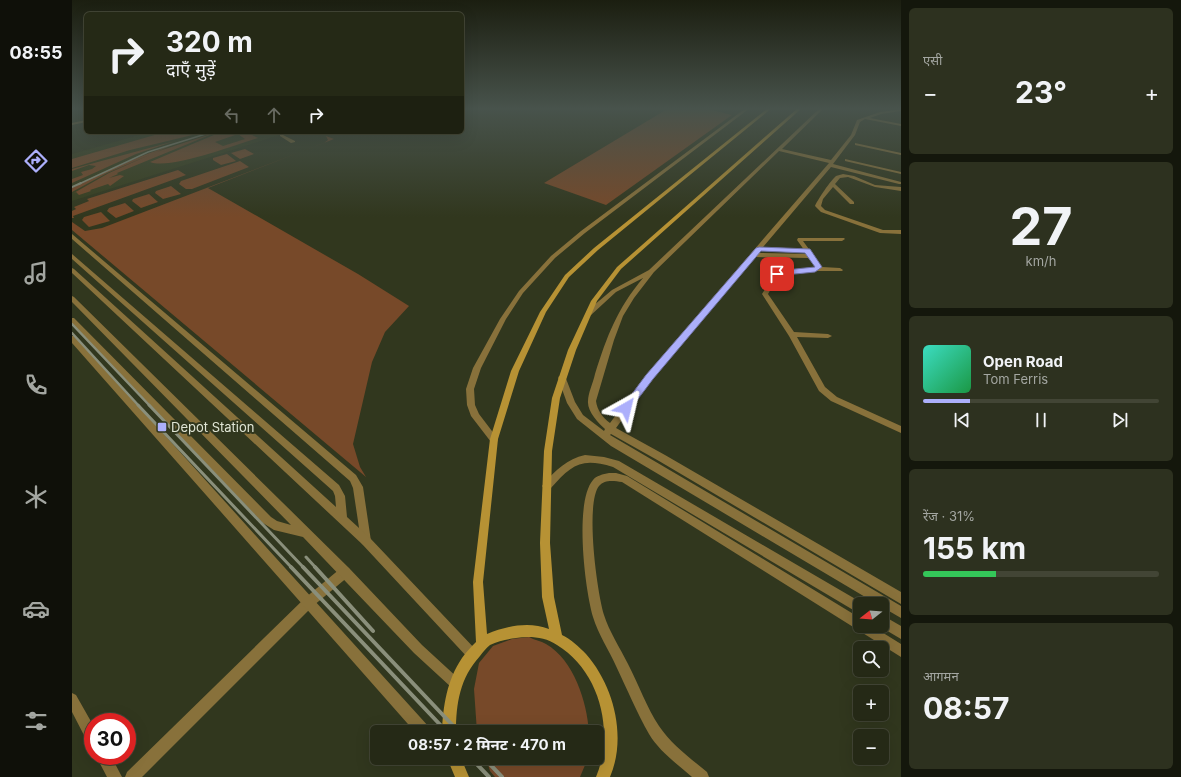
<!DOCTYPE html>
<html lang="hi">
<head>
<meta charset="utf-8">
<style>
  :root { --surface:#252916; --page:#2d311f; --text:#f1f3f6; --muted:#a3a6a1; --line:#424535; --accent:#acaffb }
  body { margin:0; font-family:Inter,"Noto Sans Devanagari",sans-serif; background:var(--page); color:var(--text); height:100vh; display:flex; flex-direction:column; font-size:15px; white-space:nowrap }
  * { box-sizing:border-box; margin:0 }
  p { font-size:13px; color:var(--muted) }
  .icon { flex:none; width:22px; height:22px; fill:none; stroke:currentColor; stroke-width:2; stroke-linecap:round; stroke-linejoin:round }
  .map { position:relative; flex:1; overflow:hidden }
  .side { display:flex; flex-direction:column; gap:8px; padding:8px; background:#14170c; width:280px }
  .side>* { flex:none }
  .guide { position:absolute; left:12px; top:12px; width:380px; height:122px; border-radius:6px; box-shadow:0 4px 16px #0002,0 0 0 1px var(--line); background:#252916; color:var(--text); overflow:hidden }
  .needle { width:26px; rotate:253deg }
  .controls { position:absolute; left:781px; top:597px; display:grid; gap:8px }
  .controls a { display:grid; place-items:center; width:36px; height:36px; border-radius:6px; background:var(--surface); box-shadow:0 4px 16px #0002,0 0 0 1px var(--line); font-size:20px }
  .speed { position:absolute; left:12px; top:713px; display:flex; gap:8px; font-size:20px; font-weight:700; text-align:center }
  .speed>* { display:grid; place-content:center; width:52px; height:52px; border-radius:50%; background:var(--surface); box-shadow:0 4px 16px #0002,0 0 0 1px var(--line); line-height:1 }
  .speed .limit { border:6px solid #d22; background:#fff; color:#111 }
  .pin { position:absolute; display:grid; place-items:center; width:34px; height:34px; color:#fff; margin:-17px; border-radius:8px; box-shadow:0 2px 6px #0006 }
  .me { position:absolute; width:44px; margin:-22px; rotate:37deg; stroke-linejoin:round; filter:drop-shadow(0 0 3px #0008) }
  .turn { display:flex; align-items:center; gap:14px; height:84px; padding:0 16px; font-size:18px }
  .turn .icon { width:52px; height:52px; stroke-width:2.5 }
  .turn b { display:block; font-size:28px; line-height:34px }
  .lanes { display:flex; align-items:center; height:38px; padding:0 16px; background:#0003; justify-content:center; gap:20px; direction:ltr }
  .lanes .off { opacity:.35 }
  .big { font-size:30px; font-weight:700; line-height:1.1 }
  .side .widget { flex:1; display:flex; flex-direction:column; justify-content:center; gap:6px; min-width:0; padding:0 14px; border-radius:6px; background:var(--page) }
  .side .dial { align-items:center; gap:0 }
  .dial b { font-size:52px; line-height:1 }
  .song { display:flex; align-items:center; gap:12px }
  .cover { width:48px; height:48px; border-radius:6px; background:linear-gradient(135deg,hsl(170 70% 55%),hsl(140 70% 35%)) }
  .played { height:4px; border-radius:2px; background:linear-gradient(90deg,var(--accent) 20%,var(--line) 20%) }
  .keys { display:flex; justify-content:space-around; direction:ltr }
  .heat { display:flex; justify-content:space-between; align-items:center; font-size:22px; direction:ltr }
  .charge { height:6px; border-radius:3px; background:linear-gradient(90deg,#34c759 31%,var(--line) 0) }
  .trip { position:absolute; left:298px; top:725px; width:234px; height:40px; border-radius:6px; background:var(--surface); box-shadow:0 4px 16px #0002,0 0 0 1px var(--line); font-weight:700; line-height:40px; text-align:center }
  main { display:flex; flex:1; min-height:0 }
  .dock { display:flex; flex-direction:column; width:72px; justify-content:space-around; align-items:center; background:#0f1009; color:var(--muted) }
  .dock .icon { width:28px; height:28px }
  .dock .selected { color:var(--accent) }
  .dock b { font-size:18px; color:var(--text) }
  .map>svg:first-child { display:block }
  .built { fill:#373e1e }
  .green { fill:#774929; fill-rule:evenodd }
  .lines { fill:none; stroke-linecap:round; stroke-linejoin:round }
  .minor { fill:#88713b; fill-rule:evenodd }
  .tertiary { fill:#88713b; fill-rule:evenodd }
  .secondary { fill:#b79234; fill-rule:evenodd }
  .rail-far4 { stroke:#8a8f7b; stroke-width:1.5 }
  .rail-far3 { stroke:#8a8f7b; stroke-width:2 }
  .rail-far2 { stroke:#8a8f7b; stroke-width:2.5 }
  .rail-far1 { stroke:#8a8f7b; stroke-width:3 }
  .rail { stroke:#8a8f7b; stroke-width:4 }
  .route { fill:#acaffb; stroke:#7072a3 }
  .poi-dot { fill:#acaffb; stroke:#31371e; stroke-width:1.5 }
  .labels { text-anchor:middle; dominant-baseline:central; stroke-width:4; stroke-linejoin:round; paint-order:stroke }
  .poi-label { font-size:13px; fill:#e0e5d5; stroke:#31371e; text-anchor:start }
</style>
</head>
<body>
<main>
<nav class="dock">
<b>08:55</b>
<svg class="icon selected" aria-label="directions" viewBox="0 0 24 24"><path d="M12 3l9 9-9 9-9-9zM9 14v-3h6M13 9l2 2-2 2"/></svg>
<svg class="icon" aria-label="music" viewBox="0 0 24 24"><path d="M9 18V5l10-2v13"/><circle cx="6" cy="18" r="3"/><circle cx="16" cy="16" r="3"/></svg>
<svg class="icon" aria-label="phone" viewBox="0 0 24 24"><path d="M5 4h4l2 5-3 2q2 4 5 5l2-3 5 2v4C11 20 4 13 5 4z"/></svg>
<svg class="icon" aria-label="climate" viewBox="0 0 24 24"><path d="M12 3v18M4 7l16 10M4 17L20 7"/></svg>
<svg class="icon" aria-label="car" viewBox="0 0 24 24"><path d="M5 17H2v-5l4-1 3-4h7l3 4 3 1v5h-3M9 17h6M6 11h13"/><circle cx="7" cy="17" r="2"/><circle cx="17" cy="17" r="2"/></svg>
<svg class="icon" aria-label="filters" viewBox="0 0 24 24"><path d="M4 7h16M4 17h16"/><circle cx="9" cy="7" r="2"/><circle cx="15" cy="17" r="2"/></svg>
</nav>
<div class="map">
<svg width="829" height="777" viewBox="0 0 829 777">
  <rect width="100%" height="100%" fill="#31371e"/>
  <path class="built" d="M78,132h139l-217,69v-47z"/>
  <path class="green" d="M597,108h34l29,7 -126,90 -62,-22z
    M93,132h40l-75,18 -58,18v-9z
    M145,132l-100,41 1,1 -9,4 11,-3 4,1 -14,10 -2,-2 -18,6 1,1 -12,4 -3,-3 -4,2 37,-21 47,-21z
    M149,132h25l12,6c-23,7 -88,32 -108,24zM166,134l7,5 -22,7 -8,-4z
    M254,136l8,3 -126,49 150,86 51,32 -24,26 -13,30 -19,82 7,23 6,10 -294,-247v-8l13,9 17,-3 222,-85 4,-3z
    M103,141l-39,13 -64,29v-4l11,-4 -2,-3 11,-3 4,-3 -7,-1 -17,6v-2z
    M103,144l-68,29 -35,19v-4c33,-17 67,-32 103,-44z
    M173,149l9,5 -14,5 -9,-6z
    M155,154l9,7 -15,4 -8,-5v-2z
    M168,161l9,6 -57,22h-6l-7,-5 2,-3z
    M106,170l8,5 -113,41 1,2h-2v-7l4,-2 -2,-2 15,-6 -2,-2z
    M99,186l10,8 -18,5 -8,-6 1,-2z
    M77,194l9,8 -17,6 -9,-7 1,-2z
    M53,203l9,8 -18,7 -9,-7 2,-3z
    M29,212l9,9 -21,6 -7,-7 2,-3z
    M457,637c5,3 12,4 17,7 28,16 41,58 43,88h-112l-3,-43 5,-26 14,-17 19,-7z
    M414,758h102l-8,19h-85l-5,-6z"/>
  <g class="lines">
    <path class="minor" d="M674,108h4l-165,125 -30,25 -32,35 -17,26 -25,49 -7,21 1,16 4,9 19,25 -1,3 -3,1 -3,-1 -20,-26 -4,-11 -1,-16 7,-21 27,-49 19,-28 32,-35 30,-25z
      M748,108h4l-42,41 49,11 20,-25 6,-15 23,-8 21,-3v2l-20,3 -11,4 31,6v2l-36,-7 -5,3 -5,13 -22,29 68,18v2h-2l-68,-17 -73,86 49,1 -10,-14 1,-2h46l1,1 -3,2h-39l19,26 18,1 3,2 -1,1h-24l-39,4 -11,19 26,38 34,2 4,2 -4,2 -31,-1 28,50 12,10 64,29v7l-70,-32 -12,-10 -30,-55 -27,-42 13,-21 41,-6 -7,-9 -54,-1 -103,122 -36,49 49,27 236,137v12l-242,-143 -48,-27 -1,1 291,171v12l-19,-11v-3h-5l-266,-158 -34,-27 -10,-16 -9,-25 1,-2h6l10,26 8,13 21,16 1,-2c-7,-6 -18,-18 -17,-28 0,-8 5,-18 7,-27 12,-38 22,-65 48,-96l-27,14 -25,23h-4l-1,-2 1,-2 25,-21 37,-20zM707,151l50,12 -183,212 -36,48c-7,-5 -13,-13 -14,-22l18,-61 9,-24 11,-18 20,-26z
      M209,134l14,7v1l-4,1 -11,-7v-2z
      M783,143l46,10v2l-46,-10z
      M773,159l56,13v2l-56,-13z
      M771,174l11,2 21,9 26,2v4l-26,-4 -27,-10 -8,1 -5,6 19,18v2h-4l-17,-17 -10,12 -2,7 4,4 58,20h18v4l-21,-1 -59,-21 -6,-6c3,-7 16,-26 21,-30 2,-1 5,-1 7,-2z
      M0,234l284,241 7,12 8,54 -1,3 -4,2 -4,-2 -1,-3 -8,-53 -3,-7 -278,-242z
      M513,455l19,2 15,4 245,143h-4v10l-247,-147c-33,-10 -41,-2 -63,22l-3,1 -3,-1 -2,-3 2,-3c12,-13 23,-24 41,-28z
      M537,473h7l11,3 233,142v8h12l29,18v13l-279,-175c-8,-1 -17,-3 -23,4 -14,18 -2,106 5,129 5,16 16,33 24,49 10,19 19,44 31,62 12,18 31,32 48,46l2,5h-17c-15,-13 -33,-26 -43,-43 -12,-21 -22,-45 -33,-68 -7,-16 -18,-32 -23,-49 -8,-27 -19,-115 0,-137 3,-4 10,-6 16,-7z
      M273,567l4,1 1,4 -1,4 -36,30 -171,171h-17l2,-5 178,-174 36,-30z
      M810,615l19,11v13l-22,-13h3z
      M0,693l4,2 17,30v20l-5,-2 -16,-31z
      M24,756h15l11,21h-15z"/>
    <path class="tertiary" d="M14,120v2l-14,3v-2z
      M0,254l267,231 6,11 2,21 23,21 107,113 2,4 -2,4 -4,2 -4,-2 -107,-115 -290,-271v-5l2,1 262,238 -1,-11 -2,-5 -261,-232z
      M0,296l2,1 275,271 73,77 37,34 2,4 -2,4 -4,2 -4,-2 -37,-34 -111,-116 -29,-7 -11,-7 -191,-199v-6h2l197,199 6,4 14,4 -219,-223z
      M0,336h3l354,391 2,5h-16l-343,-389z"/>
    <path class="secondary" d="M696,108h4l-174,142 -29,27 -23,35 -27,59 -21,68 -15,143 4,52c19,-8 42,-13 62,-5l-7,-32 -2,-54 4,-92 8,-53 16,-48 23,-49 26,-34 181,-159h4l-181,161 -24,32 -21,49 -16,48 -8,53 -2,92 4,54 8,38c9,4 17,12 24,19 28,32 41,83 24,123h-14c19,-45 4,-106 -39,-132 -12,-8 -27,-9 -41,-7 -8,1 -18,3 -26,7 -4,3 -7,7 -10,11 -20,22 -24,47 -24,76h-14c1,-26 5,-52 20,-74 4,-6 9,-11 14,-16l-3,-60 17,-143 21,-68 29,-59 25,-37 29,-27z
      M375,758h14l8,19h-14z"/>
    <path class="rail-far4" d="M7,184l69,-32 64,-20"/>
    <path class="rail-far3" d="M0,187l9,-4"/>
    <path class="rail-far2" d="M0,324l78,82
      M0,333l67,73"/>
    <path class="rail-far1" d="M66,405l154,163
      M77,405l155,163
      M234,557l10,11"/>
    <path class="rail" d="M219,567l156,165
      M231,567l156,165
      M243,567l58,64
      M399,758l18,19
      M412,758l18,19"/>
  </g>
  <linearGradient id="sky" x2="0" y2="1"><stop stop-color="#1b1e10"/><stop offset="0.5" stop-color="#48534c"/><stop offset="1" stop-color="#48534c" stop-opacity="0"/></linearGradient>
  <rect width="829" height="217" fill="url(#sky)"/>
  <path class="route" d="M687,247l51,2 12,18 -7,5 -40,4v-3l10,-3 30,-3 -10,-14 -44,-2 -108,128 -24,32h-6l-2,-3 2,-2 23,-31 110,-127z"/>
  <rect class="poi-dot" x="85" y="422" width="10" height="10" rx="2"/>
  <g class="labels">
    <g class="poi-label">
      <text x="99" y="427">Depot Station</text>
    </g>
  </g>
</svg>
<div class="controls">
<a><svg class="needle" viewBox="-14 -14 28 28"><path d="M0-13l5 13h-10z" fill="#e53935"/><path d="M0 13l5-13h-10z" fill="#a3a6a1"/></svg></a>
<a><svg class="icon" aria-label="search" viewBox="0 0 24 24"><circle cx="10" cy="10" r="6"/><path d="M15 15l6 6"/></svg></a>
<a>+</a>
<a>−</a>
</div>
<div class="speed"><div class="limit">30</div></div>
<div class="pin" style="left:705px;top:274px;background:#d93025"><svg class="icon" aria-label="arrive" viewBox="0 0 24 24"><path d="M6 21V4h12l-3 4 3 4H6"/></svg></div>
<svg class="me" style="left:554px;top:408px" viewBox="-20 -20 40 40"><path d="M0-17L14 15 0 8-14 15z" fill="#acaffb" stroke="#fff" stroke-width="4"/></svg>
<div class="trip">08:57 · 2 मिनट · 470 m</div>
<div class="guide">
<div class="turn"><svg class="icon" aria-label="right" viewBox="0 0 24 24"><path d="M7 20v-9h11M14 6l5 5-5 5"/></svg><div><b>320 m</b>दाएँ मुड़ें</div></div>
<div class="lanes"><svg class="icon off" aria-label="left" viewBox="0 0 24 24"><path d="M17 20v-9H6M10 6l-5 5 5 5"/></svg><svg class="icon off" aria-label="ahead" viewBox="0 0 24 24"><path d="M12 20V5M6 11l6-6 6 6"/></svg><svg class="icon" aria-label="right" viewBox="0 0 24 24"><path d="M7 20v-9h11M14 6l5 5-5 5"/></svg></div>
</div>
</div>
<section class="side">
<div class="widget"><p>एसी</p>
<div class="heat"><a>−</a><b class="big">23°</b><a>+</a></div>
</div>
<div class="widget dial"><b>27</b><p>km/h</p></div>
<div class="widget">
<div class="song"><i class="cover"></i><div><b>Open Road</b><p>Tom Ferris</p></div></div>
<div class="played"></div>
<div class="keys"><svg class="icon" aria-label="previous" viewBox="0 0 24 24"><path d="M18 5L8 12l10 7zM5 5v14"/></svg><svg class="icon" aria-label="pause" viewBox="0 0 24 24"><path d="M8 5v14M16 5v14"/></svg><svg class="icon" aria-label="next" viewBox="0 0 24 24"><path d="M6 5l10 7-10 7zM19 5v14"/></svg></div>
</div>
<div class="widget"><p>रेंज · 31%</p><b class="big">155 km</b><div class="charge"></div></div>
<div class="widget"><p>आगमन</p><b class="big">08:57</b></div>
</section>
</main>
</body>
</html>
